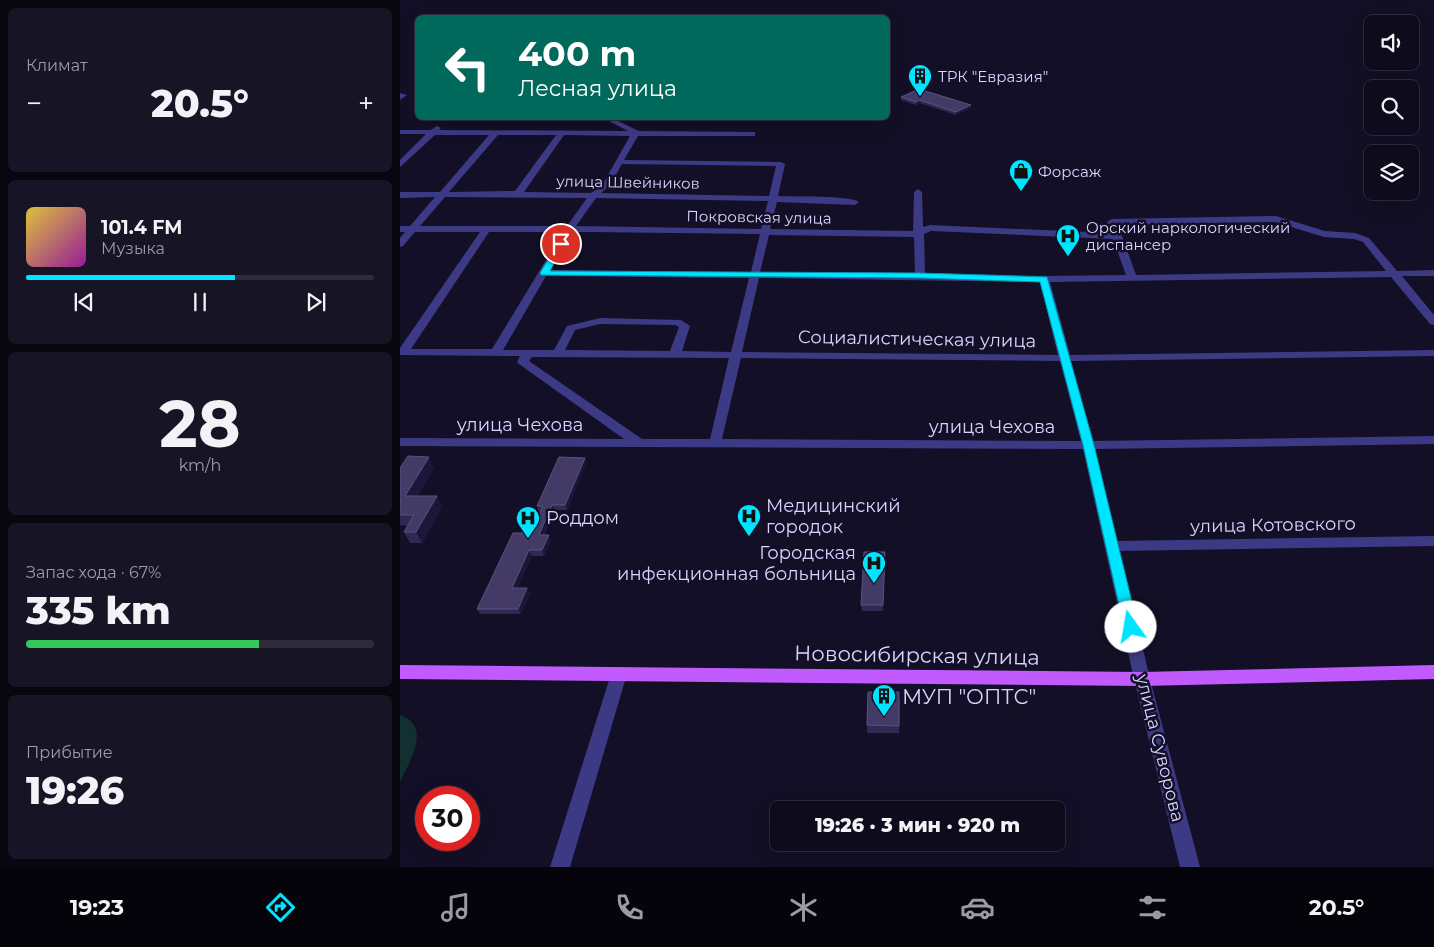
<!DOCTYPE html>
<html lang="ru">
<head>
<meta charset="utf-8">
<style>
  :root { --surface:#0e0b1c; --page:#171425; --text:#f1f3f6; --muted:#9b9ba3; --line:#2e2b3b; --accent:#00e5ff }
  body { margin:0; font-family:Montserrat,sans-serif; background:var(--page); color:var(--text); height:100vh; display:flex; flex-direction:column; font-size:19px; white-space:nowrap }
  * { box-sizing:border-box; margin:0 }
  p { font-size:16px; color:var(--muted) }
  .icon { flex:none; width:28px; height:28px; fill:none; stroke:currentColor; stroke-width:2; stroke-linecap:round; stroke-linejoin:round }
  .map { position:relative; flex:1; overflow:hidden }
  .sheet { display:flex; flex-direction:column; gap:8px; padding:8px; background:#08060f; width:400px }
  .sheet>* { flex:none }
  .banner { position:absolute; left:15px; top:15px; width:475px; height:105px; border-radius:8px; box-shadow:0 5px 20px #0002,0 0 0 1px var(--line); background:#00695c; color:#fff; overflow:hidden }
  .controls { position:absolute; left:964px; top:15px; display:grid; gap:10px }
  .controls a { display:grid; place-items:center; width:55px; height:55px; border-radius:8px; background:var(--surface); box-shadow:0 5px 20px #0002,0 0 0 1px var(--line); font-size:25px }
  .speed { position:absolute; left:15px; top:786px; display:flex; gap:10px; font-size:25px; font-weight:700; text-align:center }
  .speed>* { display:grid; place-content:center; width:65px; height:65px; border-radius:50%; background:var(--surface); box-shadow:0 5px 20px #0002,0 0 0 1px var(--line); line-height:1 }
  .speed .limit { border:8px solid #d22; background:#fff; color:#111 }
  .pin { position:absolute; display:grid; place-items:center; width:42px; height:42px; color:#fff; margin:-21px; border:2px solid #fff; border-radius:50%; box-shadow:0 1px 5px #0007 }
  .me { position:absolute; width:55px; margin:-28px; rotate:347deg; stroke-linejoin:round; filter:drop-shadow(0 0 4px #0008) }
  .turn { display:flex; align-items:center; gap:18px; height:105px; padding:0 20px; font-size:22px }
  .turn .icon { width:65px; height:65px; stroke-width:2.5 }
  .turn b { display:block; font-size:35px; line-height:42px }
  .big { font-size:38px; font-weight:800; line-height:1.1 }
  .sheet .widget { flex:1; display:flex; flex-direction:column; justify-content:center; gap:8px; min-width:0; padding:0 18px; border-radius:8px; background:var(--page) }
  .sheet .dial { align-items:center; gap:0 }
  .dial b { font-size:65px; line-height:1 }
  .song { display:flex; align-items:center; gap:15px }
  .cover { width:60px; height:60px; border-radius:8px; background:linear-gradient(135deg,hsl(50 70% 55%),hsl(300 70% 35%)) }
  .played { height:5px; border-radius:2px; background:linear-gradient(90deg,var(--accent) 60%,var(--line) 60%) }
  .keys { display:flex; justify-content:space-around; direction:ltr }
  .heat { display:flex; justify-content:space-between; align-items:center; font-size:28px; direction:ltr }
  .charge { height:8px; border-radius:4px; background:linear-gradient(90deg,#34c759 67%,var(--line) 0) }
  .trip { position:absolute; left:370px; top:801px; width:295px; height:50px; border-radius:8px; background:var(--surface); box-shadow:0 5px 20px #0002,0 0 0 1px var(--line); font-weight:800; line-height:50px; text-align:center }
  .tabs { display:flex; height:80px; justify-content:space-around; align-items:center; background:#06040b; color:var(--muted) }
  .tabs .icon { width:35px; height:35px }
  .tabs .selected { color:var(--accent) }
  .tabs b { font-size:22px; color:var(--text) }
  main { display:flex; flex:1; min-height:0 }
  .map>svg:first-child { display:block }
  .green { fill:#12302f }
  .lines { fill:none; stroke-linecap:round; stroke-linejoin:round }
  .minor { fill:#3d3a85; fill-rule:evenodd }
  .major { fill:#c25bff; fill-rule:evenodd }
  .wall { fill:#312854 }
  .shaded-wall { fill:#1d163a }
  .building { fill:#433a66; stroke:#5a527e }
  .route { fill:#00e5ff; stroke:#0095a6 }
  .labels { text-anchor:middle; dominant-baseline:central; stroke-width:5; stroke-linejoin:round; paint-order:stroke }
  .far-poi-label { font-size:15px; fill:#d9d4ff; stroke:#130f26; text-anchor:start }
  .far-street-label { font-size:15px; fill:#d9d4ff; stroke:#130f26 }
  .street-label { font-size:18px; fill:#d9d4ff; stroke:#130f26 }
  .poi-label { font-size:18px; fill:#d9d4ff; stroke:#130f26; text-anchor:start }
  .near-street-label { font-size:21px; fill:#d9d4ff; stroke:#130f26 }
  .near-poi-label { font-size:21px; fill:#d9d4ff; stroke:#130f26; text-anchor:start }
</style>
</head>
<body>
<main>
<section class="sheet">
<div class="widget"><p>Климат</p>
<div class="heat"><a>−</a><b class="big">20.5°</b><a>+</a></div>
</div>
<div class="widget">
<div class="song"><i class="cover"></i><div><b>101.4 FM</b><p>Музыка</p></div></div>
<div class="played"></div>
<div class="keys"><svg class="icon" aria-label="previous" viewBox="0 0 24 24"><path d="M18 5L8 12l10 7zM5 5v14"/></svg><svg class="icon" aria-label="pause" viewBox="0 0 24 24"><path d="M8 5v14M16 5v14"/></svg><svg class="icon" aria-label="next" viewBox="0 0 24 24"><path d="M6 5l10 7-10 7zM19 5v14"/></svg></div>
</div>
<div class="widget dial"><b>28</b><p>km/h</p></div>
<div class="widget"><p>Запас хода · 67%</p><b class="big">335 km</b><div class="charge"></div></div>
<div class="widget"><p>Прибытие</p><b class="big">19:26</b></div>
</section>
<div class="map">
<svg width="1034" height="867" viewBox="0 0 1034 867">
  <rect width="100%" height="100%" fill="#130f26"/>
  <path class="green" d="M0,715c33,11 9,47 0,67z"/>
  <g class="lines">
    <path class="minor" d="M0,93l7,2 -7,5z
      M203,118h9l27,13 116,1v4h-117l-14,24 157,2 4,2 -7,32c15,1 72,-1 81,6l-4,3 -78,-3 -7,27 143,2 1,-39 4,-3 4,3 1,35 7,-2 181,8 -4,-11 5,-3 164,-3 49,15 30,2 14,5 28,33 37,-1v6h-32l32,39v10l-4,-1 -39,-47 -341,5 20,73 364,-5v6l-363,5 22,80 341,-5v8l-339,5 22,92 317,-5v10l-314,5 30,128 50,188h-20l-46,-188 -51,-230 -683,-3v-8l224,1 -105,-75 -2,-2 3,-6 -120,-1v-7l80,-116h-65l-12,14 -3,1v-9l5,-6h-5v-6h10l25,-29 -35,1v-6h40l49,-57h-54l-35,32v-7l26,-26h-26v-4h31l6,-4 4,2 -2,2 189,1zM98,135h58l-41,56 -66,1zM164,135l66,1 -26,46 -13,11 -67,-1zM222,164l154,2 -7,30 -168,-3 9,-8zM45,197l142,1 -20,28h-147zM196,198l172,3 -7,28 -185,-3zM875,222l49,15 30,2 9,3 23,29 -250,4 -18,-50zM531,231l182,8 13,36 -82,1 -119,-3 -1,-39zM89,232h74l-71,117h-81zM173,232h15l172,2 -9,38 -201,-2zM369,235l145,2 1,36 -155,-1zM146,276l203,2 -18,74 -49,-1 8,-25 -9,-6 -81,-2 -33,8 -13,24h-51zM359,278l281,4 18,73 -316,-3zM200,324l75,1 4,2 -9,24 -105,-1 10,-20zM132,357l197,1 -19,81h-68l-113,-78zM341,358l319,3 21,80 -359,-2z
      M219,667l6,2 2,5 -57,193h-20l61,-193 2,-5z"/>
    <path class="major" d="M0,665l742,7 292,-7v14l-292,7 -742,-7z"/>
  </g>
  <path class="wall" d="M501,97l70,8v3l-15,7 -36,-12 -4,2 -15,-5z
    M185,458l1,5 -19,47h-13l-10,25 7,5 -7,16h-12l-15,32h10l3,6 -9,20h-41l-3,-5 54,-76 10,-21h-2l-2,-6z
    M0,468h34l-17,28h20l5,11 -20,36h-12l-6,-11 4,-6 -8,-1z
    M485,552l-2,59h-21l-1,-6z
    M500,700l-1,33h-32v-8z"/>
  <path class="shaded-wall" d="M520,100v3l-4,2v-3z
    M571,105v3l-15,7v-3z
    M29,457l5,11 -24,38 -5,-10z
    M185,458l1,5 -19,47 -2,-5z
    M37,496l5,11 -20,36 -6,-11z
    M152,505l2,5 -13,30 -2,-5z
    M149,535l2,5 -7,16 -2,-6z
    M129,550l3,6 -17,38 -3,-6z
    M127,588l3,6 -9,20 -3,-5z"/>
  <path class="building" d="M519,89l52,16 -15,7 -36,-12 -4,2 -15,-5z
    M8,456l21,1 -24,39h32l-21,36h-12l10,-17h-14v-47z
    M159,457l26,1 -20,47h-13l-13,30h10l-7,15h-13l-17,38h15l-9,21h-41l36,-76h18l12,-27h-6z
    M464,552h21l-2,53h-22z
    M468,692h31v34l-32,-1z"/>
  <path class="route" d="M161,242l4,2 -15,27 370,2 127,4 47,168 44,182 -2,4h-10l-2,-4 -41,-182 -43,-163 -120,-4 -379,-3 -1,-2 17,-29z"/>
  <defs>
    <g id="building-pin" transform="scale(1.25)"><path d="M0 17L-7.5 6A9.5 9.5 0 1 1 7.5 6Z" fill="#00e5ff" stroke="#130f26"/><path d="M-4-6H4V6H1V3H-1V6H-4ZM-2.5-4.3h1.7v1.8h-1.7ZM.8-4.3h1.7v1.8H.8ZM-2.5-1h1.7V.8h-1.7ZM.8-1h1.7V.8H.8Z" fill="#111"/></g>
    <g id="shop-pin" transform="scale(1.25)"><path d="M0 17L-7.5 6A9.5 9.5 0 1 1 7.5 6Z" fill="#00e5ff" stroke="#130f26"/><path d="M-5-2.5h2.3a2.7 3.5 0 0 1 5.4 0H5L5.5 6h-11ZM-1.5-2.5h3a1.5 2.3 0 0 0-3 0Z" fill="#111"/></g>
    <g id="hospital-pin" transform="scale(1.25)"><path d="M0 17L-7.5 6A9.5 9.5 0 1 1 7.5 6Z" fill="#00e5ff" stroke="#130f26"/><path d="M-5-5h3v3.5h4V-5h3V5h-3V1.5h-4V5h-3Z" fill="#111"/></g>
  </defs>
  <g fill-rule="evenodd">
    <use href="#building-pin" x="520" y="76"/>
    <use href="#shop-pin" x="621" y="171"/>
    <use href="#hospital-pin" x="668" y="236"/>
    <use href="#hospital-pin" x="349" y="516"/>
    <use href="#hospital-pin" x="128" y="518"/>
    <use href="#hospital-pin" x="474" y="563"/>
    <use href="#building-pin" x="484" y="696"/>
  </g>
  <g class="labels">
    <g class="far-poi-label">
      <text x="538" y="76">ТРК "Евразия"</text>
      <text x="638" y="171">Форсаж</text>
      <text x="686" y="227">Орский наркологический<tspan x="686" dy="17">диспансер</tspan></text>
    </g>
    <g class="far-street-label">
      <text transform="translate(228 182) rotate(1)">улица Швейников</text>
      <text transform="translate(359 217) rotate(1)">Покровская улица</text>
    </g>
    <g class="street-label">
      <text transform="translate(517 339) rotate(1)">Социалистическая улица</text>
      <text x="120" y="425">улица Чехова</text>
      <text x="592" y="427">улица Чехова</text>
      <text transform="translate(873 525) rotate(-1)">улица Котовского</text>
      <text transform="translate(760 748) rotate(76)">улица Суворова</text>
    </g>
    <g class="poi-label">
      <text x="366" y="506">Медицинский<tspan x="366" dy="21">городок</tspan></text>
      <text x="146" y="518">Роддом</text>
      <text x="456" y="553" text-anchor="end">Городская<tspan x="456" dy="21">инфекционная больница</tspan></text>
    </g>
    <g class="near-street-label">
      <text transform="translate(517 655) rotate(1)">Новосибирская улица</text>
    </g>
    <g class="near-poi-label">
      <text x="502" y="696">МУП "ОПТС"</text>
    </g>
  </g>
</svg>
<div class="controls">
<a><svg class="icon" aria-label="sound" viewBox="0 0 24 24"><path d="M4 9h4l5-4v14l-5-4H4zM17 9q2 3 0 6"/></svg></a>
<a><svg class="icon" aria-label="search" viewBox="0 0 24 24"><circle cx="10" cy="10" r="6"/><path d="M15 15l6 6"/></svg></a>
<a><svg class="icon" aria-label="layers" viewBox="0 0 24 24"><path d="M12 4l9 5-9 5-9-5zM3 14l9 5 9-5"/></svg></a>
</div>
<div class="speed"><div class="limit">30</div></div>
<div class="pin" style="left:161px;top:244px;background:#d93025"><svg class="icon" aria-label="arrive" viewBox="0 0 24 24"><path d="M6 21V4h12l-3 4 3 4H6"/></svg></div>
<svg class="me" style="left:731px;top:627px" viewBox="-20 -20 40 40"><circle r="19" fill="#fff"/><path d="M0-13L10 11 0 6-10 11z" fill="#00e5ff"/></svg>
<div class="trip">19:26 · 3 мин · 920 m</div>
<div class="banner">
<div class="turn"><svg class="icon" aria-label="left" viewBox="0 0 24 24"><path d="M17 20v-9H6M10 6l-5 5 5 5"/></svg><div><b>400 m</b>Лесная улица</div></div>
</div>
</div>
</main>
<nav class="tabs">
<b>19:23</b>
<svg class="icon selected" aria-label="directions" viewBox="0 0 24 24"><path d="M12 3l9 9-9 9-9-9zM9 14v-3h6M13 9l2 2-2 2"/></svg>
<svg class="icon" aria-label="music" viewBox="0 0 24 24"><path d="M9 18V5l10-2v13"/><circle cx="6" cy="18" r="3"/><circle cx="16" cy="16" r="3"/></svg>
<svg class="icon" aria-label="phone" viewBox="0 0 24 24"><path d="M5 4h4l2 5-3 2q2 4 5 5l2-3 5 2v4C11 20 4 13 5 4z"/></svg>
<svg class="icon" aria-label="climate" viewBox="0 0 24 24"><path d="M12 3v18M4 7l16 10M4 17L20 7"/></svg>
<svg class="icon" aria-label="car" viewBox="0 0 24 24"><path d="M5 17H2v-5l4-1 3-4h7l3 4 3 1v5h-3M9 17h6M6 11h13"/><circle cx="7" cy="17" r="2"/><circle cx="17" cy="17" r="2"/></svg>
<svg class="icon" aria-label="filters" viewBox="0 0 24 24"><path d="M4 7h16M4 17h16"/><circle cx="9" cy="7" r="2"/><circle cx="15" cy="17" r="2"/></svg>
<b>20.5°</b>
</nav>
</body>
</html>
